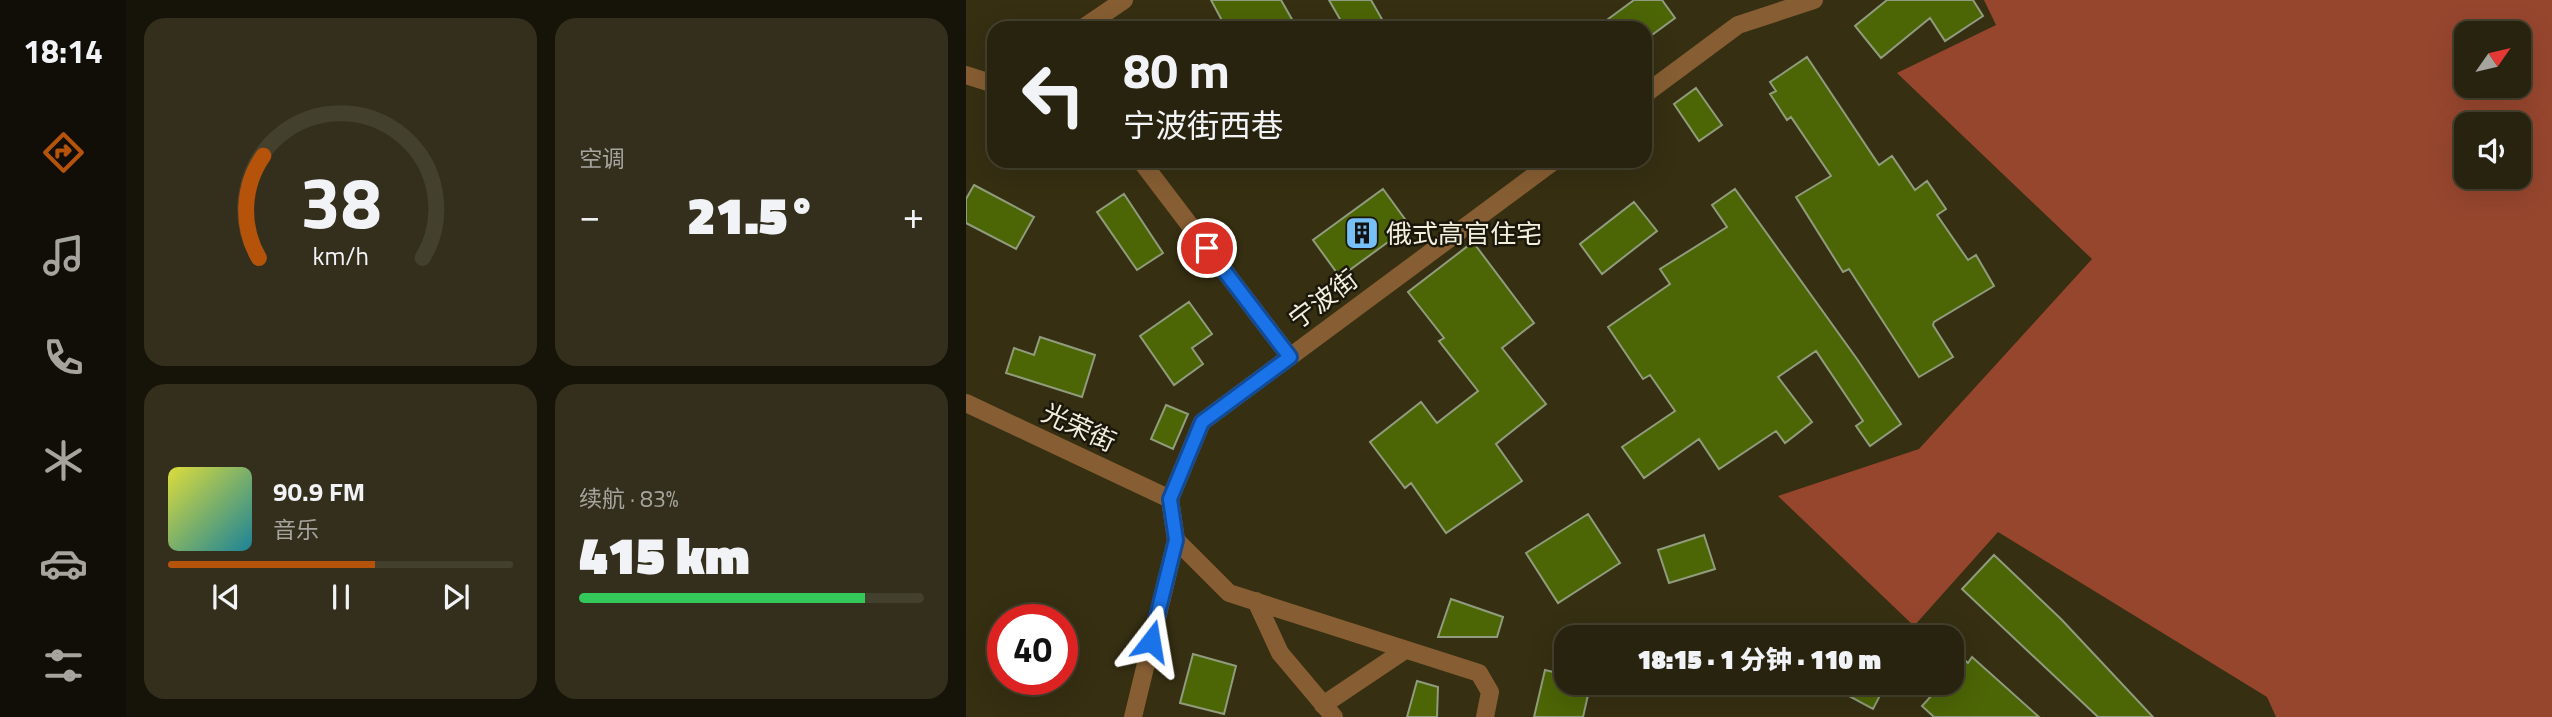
<!DOCTYPE html>
<html lang="zh">
<head>
<meta charset="utf-8">
<style>
  :root { --surface:#28230e; --page:#342f1c; --text:#f1f3f6; --muted:#a5a49e; --line:#44402e; --accent:#b45309 }
  body { margin:0; font-family:"Titillium Web","Noto Sans SC",sans-serif; background:var(--page); color:var(--text); height:100vh; display:flex; flex-direction:column; font-size:26px; white-space:nowrap }
  * { box-sizing:border-box; margin:0 }
  p { font-size:23px; color:var(--muted) }
  .icon { flex:none; width:38px; height:38px; fill:none; stroke:currentColor; stroke-width:2; stroke-linecap:round; stroke-linejoin:round }
  .map { position:relative; flex:1; overflow:hidden }
  .drawer { display:flex; flex-direction:column; gap:18px; padding:18px; background:#161308; width:840px }
  .drawer>* { flex:none }
  .banner { position:absolute; left:21px; top:21px; width:665px; height:147px; border-radius:21px; box-shadow:0 7px 28px #0002,0 0 0 2px var(--line); background:#28230e; color:var(--text); overflow:hidden }
  .needle { width:46px; rotate:56deg }
  .buttons { position:absolute; left:1488px; top:21px; display:grid; gap:14px }
  .buttons a { display:grid; place-items:center; width:77px; height:77px; border-radius:14px; background:var(--surface); box-shadow:0 7px 28px #0002,0 0 0 2px var(--line); font-size:35px }
  .speed { position:absolute; left:21px; top:604px; display:flex; gap:14px; font-size:35px; font-weight:700; text-align:center }
  .speed>* { display:grid; place-content:center; width:91px; height:91px; border-radius:50%; background:var(--surface); box-shadow:0 7px 28px #0002,0 0 0 2px var(--line); line-height:1 }
  .speed .limit { border:10px solid #d22; background:#fff; color:#111 }
  .pin { position:absolute; display:grid; place-items:center; width:60px; height:60px; color:#fff; margin:-30px; border:4px solid #fff; border-radius:50%; box-shadow:0 2px 7px #0007 }
  .me { position:absolute; width:77px; margin:-38px; rotate:14deg; stroke-linejoin:round; filter:drop-shadow(0 0 5px #0008) }
  .turn { display:flex; align-items:center; gap:24px; height:147px; padding:0 21px; font-size:32px }
  .turn .icon { width:91px; height:91px; stroke-width:2.5 }
  .turn b { display:block; font-size:49px; line-height:60px }
  .big { font-size:52px; font-weight:800; line-height:1.1 }
  .drawer .card { flex:1; display:flex; flex-direction:column; justify-content:center; gap:10px; min-width:0; padding:0 24px; border-radius:21px; background:var(--page) }
  .drawer .dial { align-items:center; gap:0 }
  .dial svg { height:182px; overflow:visible; fill:none; stroke:var(--line); stroke-width:7; stroke-linecap:round; text-anchor:middle }
  .dial text { fill:var(--text); stroke:none }
  .song { display:flex; align-items:center; gap:21px }
  .cover { width:84px; height:84px; border-radius:10px; background:linear-gradient(135deg,hsl(60 70% 55%),hsl(190 70% 35%)) }
  .played { height:7px; border-radius:4px; background:linear-gradient(90deg,var(--accent) 60%,var(--line) 60%) }
  .keys { display:flex; justify-content:space-around; direction:ltr }
  .heat { display:flex; justify-content:space-between; align-items:center; font-size:38px; direction:ltr }
  .charge { height:10px; border-radius:5px; background:linear-gradient(90deg,#34c759 83%,var(--line) 0) }
  .drawer .tiles { flex:1; display:grid; gap:18px; grid-template-columns:repeat(2,1fr) }
  .trip { position:absolute; left:588px; top:625px; width:410px; height:70px; border-radius:21px; background:var(--surface); box-shadow:0 7px 28px #0002,0 0 0 2px var(--line); font-weight:800; line-height:70px; text-align:center }
  main { display:flex; flex:1; min-height:0 }
  .menu { display:flex; flex-direction:column; width:126px; justify-content:space-around; align-items:center; background:#100e06; color:var(--muted) }
  .menu .icon { width:49px; height:49px }
  .menu .active { color:var(--accent) }
  .menu b { font-size:32px; color:var(--text) }
  .map>svg:first-child { display:block }
  .forest { fill:#97462e; fill-rule:evenodd }
  .building { fill:#4c6505; stroke:#909c7d; stroke-width:2 }
  .lines { fill:none; stroke-linecap:round; stroke-linejoin:round }
  .minor { stroke:#875e33; stroke-width:18 }
  .route-casing { stroke:#114b97; stroke-width:18 }
  .route { stroke:#1a73e8; stroke-width:12 }
  .labels { text-anchor:middle; dominant-baseline:central; stroke-width:5; stroke-linejoin:round; paint-order:stroke }
  .poi-label { font-size:26px; fill:#f3efdd; stroke:#1b170b; text-anchor:start }
  .street-label { font-size:26px; fill:#f3efdd; stroke:#1b170b }
</style>
</head>
<body>
<main>
<nav class="menu">
<b>18:14</b>
<svg class="icon active" aria-label="directions" viewBox="0 0 24 24"><path d="M12 3l9 9-9 9-9-9zM9 14v-3h6M13 9l2 2-2 2"/></svg>
<svg class="icon" aria-label="music" viewBox="0 0 24 24"><path d="M9 18V5l10-2v13"/><circle cx="6" cy="18" r="3"/><circle cx="16" cy="16" r="3"/></svg>
<svg class="icon" aria-label="phone" viewBox="0 0 24 24"><path d="M5 4h4l2 5-3 2q2 4 5 5l2-3 5 2v4C11 20 4 13 5 4z"/></svg>
<svg class="icon" aria-label="climate" viewBox="0 0 24 24"><path d="M12 3v18M4 7l16 10M4 17L20 7"/></svg>
<svg class="icon" aria-label="car" viewBox="0 0 24 24"><path d="M5 17H2v-5l4-1 3-4h7l3 4 3 1v5h-3M9 17h6M6 11h13"/><circle cx="7" cy="17" r="2"/><circle cx="17" cy="17" r="2"/></svg>
<svg class="icon" aria-label="filters" viewBox="0 0 24 24"><path d="M4 7h16M4 17h16"/><circle cx="9" cy="7" r="2"/><circle cx="15" cy="17" r="2"/></svg>
</nav>
<section class="drawer">
<div class="tiles">
<div class="card dial"><svg viewBox="0 0 100 80">
<path d="M14 69A42 42 0 1 1 86 69"/>
<path d="M14 69A42 42 0 0 1 16 24" stroke="#b45309"/>
<text x="50" y="56" font-size="32" font-weight="700">38</text>
<text x="50" y="72" font-size="11">km/h</text>
</svg></div>
<div class="card"><p>空调</p>
<div class="heat"><a>−</a><b class="big">21.5°</b><a>+</a></div>
</div>
<div class="card">
<div class="song"><i class="cover"></i><div><b>90.9 FM</b><p>音乐</p></div></div>
<div class="played"></div>
<div class="keys"><svg class="icon" aria-label="previous" viewBox="0 0 24 24"><path d="M18 5L8 12l10 7zM5 5v14"/></svg><svg class="icon" aria-label="pause" viewBox="0 0 24 24"><path d="M8 5v14M16 5v14"/></svg><svg class="icon" aria-label="next" viewBox="0 0 24 24"><path d="M6 5l10 7-10 7zM19 5v14"/></svg></div>
</div>
<div class="card"><p>续航 · 83%</p><b class="big">415 km</b><div class="charge"></div></div>
</div>
</section>
<div class="map">
<svg width="1586" height="717" viewBox="0 0 1586 717">
  <rect width="100%" height="100%" fill="#362f12"/>
  <path class="forest" d="M1018,0h568v717h-276l-9,-20 -269,-165 -84,94 -136,-130 141,-47 173,-190 -195,-186 99,-48zM1500,33h52v53h-52zM1500,124h52v53h-52z"/>
  <path class="building" d="M245,0h70l16,28h-71z
    M363,0h42l16,28h-42z
    M668,0h28l13,18 -30,22v-12h-49z
    M921,0h86l10,16 -38,25 -15,-23 -49,40 -26,-32z
    M841,57l72,108 13,-9 23,34 12,-9 19,28 -9,6 31,45 8,-5 18,31 -60,36 -1,3 20,32 -34,20 -70,-108 -6,3 -47,-75 35,-21 -40,-59 -4,3 -17,-26 6,-3 -6,-9z
    M730,88l26,37 -23,16 -25,-37z
    M8,185l60,32 -18,32 -50,-26v-24z
    M417,189l27,37 -70,51 -27,-37z
    M769,189l122,170 44,65 -31,22 -14,-20 7,-5 -47,-70 -38,26 34,45 -27,21 -9,-12 -57,38 -20,-30 -55,39 -22,-31 53,-36 -25,-36 -7,4 -35,-52 62,-43 -10,-15 67,-42 -15,-22z
    M158,194l39,59 -26,17 -40,-58z
    M668,202l23,29 -55,43 -22,-30z
    M507,242l61,81 -32,25 44,56 -50,40 26,37 -76,52 -35,-50 -6,5 -35,-46 51,-40 16,21 41,-32 -39,-50 5,-3 -36,-46z
    M223,302l23,32 -20,14 11,16 -29,21 -34,-49z
    M74,337l55,18 -13,42 -76,-24 8,-25 20,7z
    M200,405l22,9 -15,35 -22,-10z
    M622,514l32,49 -62,40 -32,-50z
    M738,535l11,34 -46,14 -11,-33z
    M1028,555l67,64 92,98h-55l-136,-128z
    M485,599l52,18 -6,20h-59z
    M985,648l17,15 4,-6 67,60h-105l-12,-11 22,-24h7z
    M227,654l43,12 -12,48 -44,-11z
    M579,670l21,5v7h25l-8,35h-49z
    M451,681l21,6 -1,30h-30z
    M857,682h64l-14,27z"/>
  <g class="lines">
    <path class="minor" d="M117,28l41,-28
      M0,75l28,9
      M679,94l93,-69 76,-25
      M175,161l149,196
      M0,403l204,96
      M210,540l53,53 250,80 11,19 -5,25
      M290,601l24,52 54,64
      M357,705l82,-55
      M167,717l43,-177 -6,-41 32,-77 352,-261"/>
  </g>
  <g class="lines">
    <g class="route-casing">
      <path id="route" d="M185,641l25,-101 -6,-41 32,-77 88,-65 -83,-109"/>
    </g>
    <use href="#route" class="route"/>
  </g>
  <defs>
    <g id="building-square" transform="scale(1.75)"><rect x="-9" y="-9" width="18" height="18" rx="4" fill="#76c0f7" stroke="#1b170b"/><path d="M-4-6H4V6H1V3H-1V6H-4ZM-2.5-4.3h1.7v1.8h-1.7ZM.8-4.3h1.7v1.8H.8ZM-2.5-1h1.7V.8h-1.7ZM.8-1h1.7V.8H.8Z" fill="#111"/></g>
  </defs>
  <g fill-rule="evenodd">
    <use href="#building-square" x="396" y="233"/>
  </g>
  <g class="labels">
    <g class="poi-label">
      <text x="420" y="233">俄式高官住宅</text>
    </g>
    <g class="street-label">
      <text transform="translate(357 299) rotate(-37)">宁波街</text>
      <text transform="translate(113 427) rotate(25)">光荣街</text>
    </g>
  </g>
</svg>
<div class="buttons">
<a><svg class="needle" viewBox="-14 -14 28 28"><path d="M0-13l5 13h-10z" fill="#e53935"/><path d="M0 13l5-13h-10z" fill="#a5a49e"/></svg></a>
<a><svg class="icon" aria-label="sound" viewBox="0 0 24 24"><path d="M4 9h4l5-4v14l-5-4H4zM17 9q2 3 0 6"/></svg></a>
</div>
<div class="speed"><div class="limit">40</div></div>
<div class="pin" style="left:241px;top:248px;background:#d93025"><svg class="icon" aria-label="arrive" viewBox="0 0 24 24"><path d="M6 21V4h12l-3 4 3 4H6"/></svg></div>
<svg class="me" style="left:185px;top:641px" viewBox="-20 -20 40 40"><path d="M0-17L14 15 0 8-14 15z" fill="#1a73e8" stroke="#fff" stroke-width="4"/></svg>
<div class="trip">18:15 · 1 分钟 · 110 m</div>
<div class="banner">
<div class="turn"><svg class="icon" aria-label="left" viewBox="0 0 24 24"><path d="M17 20v-9H6M10 6l-5 5 5 5"/></svg><div><b>80 m</b>宁波街西巷</div></div>
</div>
</div>
</main>
</body>
</html>
